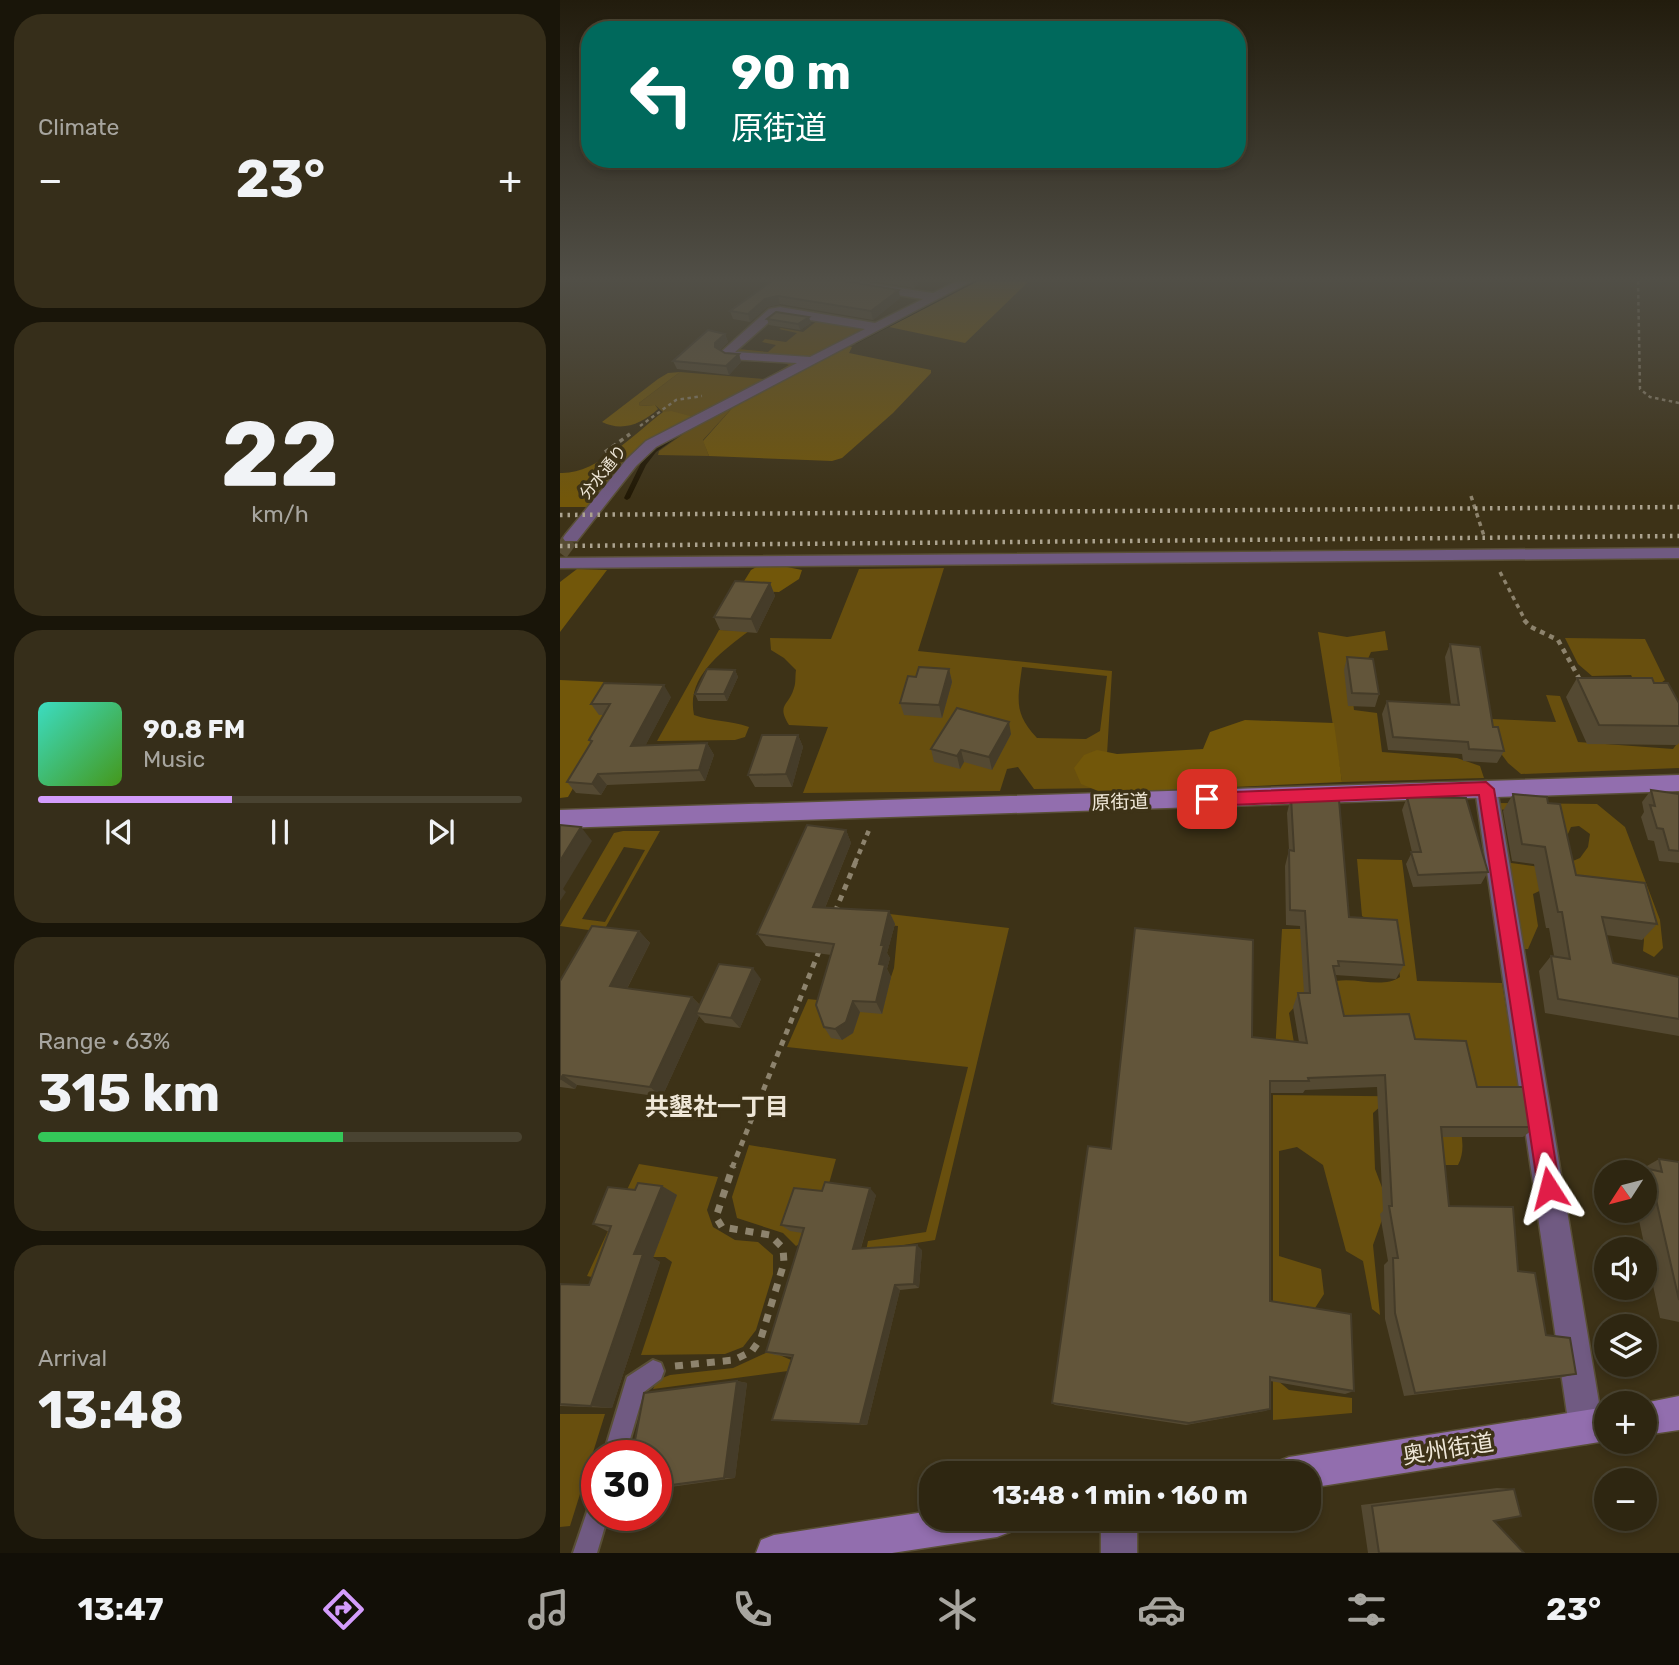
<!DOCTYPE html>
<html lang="en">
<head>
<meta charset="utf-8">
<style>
  :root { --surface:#2e2611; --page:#362e1a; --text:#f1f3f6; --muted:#a7a59f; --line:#494331; --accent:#d39cfc }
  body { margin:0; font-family:Rubik,"Noto Sans JP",sans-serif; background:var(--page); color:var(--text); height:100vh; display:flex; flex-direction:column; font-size:26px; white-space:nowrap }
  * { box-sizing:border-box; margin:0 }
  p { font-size:23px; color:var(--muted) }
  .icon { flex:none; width:38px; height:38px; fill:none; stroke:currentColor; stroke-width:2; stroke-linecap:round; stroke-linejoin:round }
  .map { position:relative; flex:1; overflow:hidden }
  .details { display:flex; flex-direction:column; gap:14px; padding:14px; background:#191509; width:560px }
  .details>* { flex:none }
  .hud { position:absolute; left:21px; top:21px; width:665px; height:147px; border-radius:28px; box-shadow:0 4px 10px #0003,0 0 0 2px var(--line); background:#00695c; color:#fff; overflow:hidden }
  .needle { width:46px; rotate:234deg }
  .controls { position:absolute; left:1034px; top:1160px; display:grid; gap:14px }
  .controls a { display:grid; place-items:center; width:63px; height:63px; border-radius:50%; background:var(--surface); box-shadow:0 4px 10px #0003,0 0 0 2px var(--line); font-size:35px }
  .speed { position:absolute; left:21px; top:1440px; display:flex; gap:14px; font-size:35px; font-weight:700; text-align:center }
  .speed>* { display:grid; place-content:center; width:91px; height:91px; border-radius:50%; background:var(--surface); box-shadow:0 4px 10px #0003,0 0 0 2px var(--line); line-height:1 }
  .speed .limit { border:10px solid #d22; background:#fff; color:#111 }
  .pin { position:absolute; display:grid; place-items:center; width:60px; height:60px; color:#fff; margin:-30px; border-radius:14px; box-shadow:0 4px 10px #0006 }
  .me { position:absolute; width:77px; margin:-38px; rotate:351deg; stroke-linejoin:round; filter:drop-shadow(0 0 5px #0008) }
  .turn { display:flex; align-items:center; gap:24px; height:147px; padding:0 35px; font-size:32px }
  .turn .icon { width:91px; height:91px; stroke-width:2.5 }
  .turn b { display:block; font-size:49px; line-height:60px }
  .big { font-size:52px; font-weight:700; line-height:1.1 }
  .details .card { flex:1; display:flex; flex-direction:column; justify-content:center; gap:10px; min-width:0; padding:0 24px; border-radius:28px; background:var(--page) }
  .details .dial { align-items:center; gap:0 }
  .dial b { font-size:91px; line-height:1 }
  .song { display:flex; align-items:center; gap:21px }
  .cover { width:84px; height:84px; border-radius:10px; background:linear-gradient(135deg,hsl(170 70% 55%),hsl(100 70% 35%)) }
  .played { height:7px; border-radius:4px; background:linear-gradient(90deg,var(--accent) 40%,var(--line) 40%) }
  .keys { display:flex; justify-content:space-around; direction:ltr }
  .heat { display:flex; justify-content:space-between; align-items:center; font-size:38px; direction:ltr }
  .charge { height:10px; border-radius:5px; background:linear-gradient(90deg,#34c759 63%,var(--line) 0) }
  .trip { position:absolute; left:359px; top:1461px; width:402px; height:70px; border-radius:28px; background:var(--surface); box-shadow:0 4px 10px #0003,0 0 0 2px var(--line); font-weight:700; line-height:70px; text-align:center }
  .menu { display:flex; height:112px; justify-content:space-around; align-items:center; background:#120f07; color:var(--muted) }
  .menu .icon { width:49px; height:49px }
  .menu .active { color:var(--accent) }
  .menu b { font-size:32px; color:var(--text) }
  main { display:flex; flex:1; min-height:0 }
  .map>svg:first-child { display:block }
  .green { fill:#684f0e; fill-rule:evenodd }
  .forest { fill:#72570a }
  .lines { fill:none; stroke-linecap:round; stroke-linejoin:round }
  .stream { fill:#211804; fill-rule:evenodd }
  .street-tunnel { stroke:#584d34; stroke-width:16; stroke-dasharray:16 8; stroke-linecap:butt }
  .lane-casing { stroke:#594f36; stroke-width:4 }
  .street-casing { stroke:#594f36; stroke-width:3 }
  .secondary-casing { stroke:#594f36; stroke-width:3 }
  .path-far4 { stroke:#8d836d; stroke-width:2.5; stroke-dasharray:3.5 3.5; stroke-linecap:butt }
  .path-far3 { stroke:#8d836d; stroke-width:3.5; stroke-dasharray:4.5 4.5; stroke-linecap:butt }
  .path-far2 { stroke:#8d836d; stroke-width:4.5; stroke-dasharray:5 5; stroke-linecap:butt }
  .path-far1 { stroke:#8d836d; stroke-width:5; stroke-dasharray:6 6; stroke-linecap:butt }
  .path { stroke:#8d836d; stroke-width:7; stroke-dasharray:8 8; stroke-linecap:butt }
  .lane { fill:#705a82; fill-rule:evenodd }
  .street { fill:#705a82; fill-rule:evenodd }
  .secondary { fill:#926eae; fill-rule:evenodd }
  .rail { stroke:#aca38f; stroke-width:4.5; stroke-dasharray:2.5 5; stroke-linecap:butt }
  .wall { fill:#544932 }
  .shaded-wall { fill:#453c29 }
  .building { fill:#62553a; stroke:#453c29; stroke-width:2 }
  .route { fill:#e11d48; stroke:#92132f; stroke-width:2 }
  .labels { text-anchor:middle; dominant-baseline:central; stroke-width:7; stroke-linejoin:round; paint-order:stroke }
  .far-street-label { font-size:16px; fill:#efe7d8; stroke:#3d3217 }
  .street-label { font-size:19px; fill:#efe7d8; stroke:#3d3217 }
  .near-street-label { font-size:23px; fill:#efe7d8; stroke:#3d3217 }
  .near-neighbourhood-label { font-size:24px; font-weight:bold; fill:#efe7d8; stroke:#3d3217 }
</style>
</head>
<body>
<main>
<section class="details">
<div class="card"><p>Climate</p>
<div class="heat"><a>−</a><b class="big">23°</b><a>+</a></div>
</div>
<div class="card dial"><b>22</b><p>km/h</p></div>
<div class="card">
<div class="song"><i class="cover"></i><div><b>90.8 FM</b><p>Music</p></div></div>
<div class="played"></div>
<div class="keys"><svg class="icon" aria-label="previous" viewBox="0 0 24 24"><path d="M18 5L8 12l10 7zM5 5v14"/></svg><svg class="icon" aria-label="pause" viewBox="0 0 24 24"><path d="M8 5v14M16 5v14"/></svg><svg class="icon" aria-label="next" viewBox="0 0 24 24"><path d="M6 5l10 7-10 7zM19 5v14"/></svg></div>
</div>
<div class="card"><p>Range · 63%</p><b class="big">315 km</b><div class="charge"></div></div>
<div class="card"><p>Arrival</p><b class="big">13:48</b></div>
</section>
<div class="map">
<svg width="1119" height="1553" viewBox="0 0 1119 1553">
  <rect width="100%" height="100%" fill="#3d3217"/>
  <path class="green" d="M258,320l45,9 -54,28 -75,-5 4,-3 30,3 8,-7 -14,-3 3,-3 21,3 11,-9 -18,-4 2,-1 22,4z
    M227,361l8,4 -101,52 -31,-5 -8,-7 -15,1 -1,-3 41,-31 85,7 24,-14 -5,-2z
    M174,406l-31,34 6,16 -51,-1 1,-4 37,-26z
    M384,568l-26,83 194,20 -7,117 -71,1 -16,-22 -11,2 -7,22 -197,2 25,-66 -39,-2c-13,-21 0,-19 5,-37 2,-5 1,-12 2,-18l-12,-12 -13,-8 -1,-12 61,1 28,-70zM462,667l85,9 -7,55 -14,8 -49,-1c-24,-25 -19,-39 -15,-71z
    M159,630l30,1c-28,21 -63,46 -55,84 19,7 36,5 55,12l-4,10 -10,3 -78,1z
    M825,631l3,19 -17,2 -4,9 -18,7 5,42 23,3 5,39 75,6 23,8 4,12 -142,4 -24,-150 29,5z
    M1005,638l80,1 20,41 -7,5 21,40v43l-158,6 -13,-11 -40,-54 21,-5 3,15 64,3 -10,-27 14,1 18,46 95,7 6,-8 -41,-52 -7,-14 -39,1 -14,-12z
    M935,803l102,1 28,23 35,93 3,28 -9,9 -11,-6 1,-11 -6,-26 -88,-28 -17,8 5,32 -10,23h-12l-12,-87 50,7 26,-11 8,-11 2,-13 -11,-8 -8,1 -4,9 -7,5 -31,-29 -33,-3z
    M63,831h37l-57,101 -43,-6 54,-93zM64,847l21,3 -40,72 -23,-3z
    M797,859l45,1 15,121 85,2 18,110 -49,1 -173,-91 -9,10 7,42 -21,-2 7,-124h22l23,55c23,-11 52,7 73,-7 -4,-39 -3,-40 -38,-61z
    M287,909l162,19 -74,312 -69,11 2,-10 58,-9 42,-165 -181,-20 21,-48 73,8 13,-39 4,-42 -41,-4z
    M713,1095l178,2c6,22 18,47 7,68h-17l-59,-60 -9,8 2,56 13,34 -15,42 7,70 -8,-6 -9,-48 -17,-10 -23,-86 -26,-18 -18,4v105l42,13 3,25 -9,14 -32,-5 -6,77 12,10 63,8v15l-79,7z
    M189,1145l87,14 -8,28 -24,54 -8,5 -13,-13 -46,-15 -5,-21z
    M79,1164l79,13 -11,33 6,17 22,13 23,2 15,13v19l-17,56 -13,17 -18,7 -84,1 31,-93 -7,-5h-43l-17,23 -18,-4z
    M210,1351l40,17 -157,21 4,-9 13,-5 63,-7z
    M0,1414h45l-35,112 -10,1z"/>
  <path class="forest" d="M418,281h51l-64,62 -76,-16z
    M289,346l3,1 -3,6 82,17v3l-38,40 -51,45 -10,3 -123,-5 -6,-15 31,-35z
    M120,372l-41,31 1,3 15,-1 3,4c-16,15 -36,23 -56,13l56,-43 10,-6z
    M111,411l23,6 -45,24 -58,66h-31v-34c36,2 75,-40 103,-61z
    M198,566h24l20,4 -3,9 -20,13 -41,-1 13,-21z
    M17,569l30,1 -47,62v-50z
    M0,680l45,2 5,6 1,34 -43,75 -8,1z
    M685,720l89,3 8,59 -239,11 -22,-9 -7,-16 10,-13 13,-5 20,4 86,-5 7,-17z"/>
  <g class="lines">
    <path class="stream" d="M412,281h6l-122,63 -5,-1z
      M115,434l5,1 -24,17 -10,13 -16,33 -3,2 -2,-1 -1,-1 17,-35 11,-13z"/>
    <path class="street-tunnel" d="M0,553l11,-15"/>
    <g class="lane-casing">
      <path id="lane" d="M93,1360l8,3 3,8 -3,8 -17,13 -19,64h-22l24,-79z
        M37,1502v14h11l-11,37h-24l16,-47z"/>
    </g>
    <g class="street-casing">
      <path id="street" d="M262,281h29l82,12 24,-12h15l-316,166 -20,19 -59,75h-12l-2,-3 2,-3 61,-75 20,-19 151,-78 -69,-4 -8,-6 49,-44 11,-2 95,16 48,-24 -95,-15zM217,315h3l85,14 -55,28 -75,-5z
        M1119,548v10l-1119,10v-10z
        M926,781l8,2 3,6 106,638 -5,12 -12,5 -12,-5 -5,-12 -94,-638 3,-6z
        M541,1519h36v34h-36z"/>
    </g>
    <g class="secondary-casing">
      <path id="secondary" d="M1119,775v16l-1119,37v-18z
        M1119,1396v34l-34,5v-31h-6z
        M1046,1407v34l-297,47v-14h-37l5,-12 12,-5z
        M371,1511v8h84l-5,13 -13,5 -105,16h-136l5,-13 13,-5z"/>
    </g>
    <path class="path-far4" d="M1078,281l2,108 10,8 29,6
      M80,426l36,-26 26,-4"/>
    <path class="path-far3" d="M45,452l25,-18
      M911,496l13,40
      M940,572l26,50"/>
    <path class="path-far2" d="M964,620l7,7 27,13 22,40
      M295,863l14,-33"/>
    <path class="path-far1" d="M275,912l21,-51
      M172,1168l88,-219"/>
    <path class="path" d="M115,1366l59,-6 18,-9 9,-13 23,-75 -1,-15 -13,-13 -48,-8 -6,-10 17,-51"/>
    <use href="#lane" class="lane"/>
    <use href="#street" class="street"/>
    <use href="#secondary" class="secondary"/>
    <path class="rail" d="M0,515l1119,-8
      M0,546l1119,-10"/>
  </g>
  <path class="wall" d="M212,281l128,17 -27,22 -93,-16 -13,3 -17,15 -17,-3 -3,-8z
    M310,281h48v3l-4,4z
    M207,319l44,4 -11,7 -31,-5z
    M165,334l3,8 -8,8 5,3 14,1 2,8 -12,13 -52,-6 -4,-8z
    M210,583l5,13 -18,37 -37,-3 -6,-13z
    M890,644l43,83 11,24 -7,12 -34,-2 -1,-7 -74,-4 -6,-36 5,-13 64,4 -6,-48z
    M787,657l32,37 -4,13 -27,-1 -4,-36z
    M389,669l3,13 -10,36 -38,-3 -4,-12z
    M175,670l3,7 -11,24h-29l-3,-7z
    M1017,678l77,5 25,20v40l-2,2 -90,-1 -21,-47z
    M111,697l-26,49 62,-3 7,12 -9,26 -98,4 -6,10 -25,-2 -9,-11 24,-39 -2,-3 14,-25h-4l-8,-11z
    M451,734l-19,36 -28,-8 -4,7 -26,-7 -3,-13z
    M238,735l5,12 -11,40h-37l-7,-12z
    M1091,790l28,4v69l-20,-2 -5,-20 -6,-1 -7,-23 3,-5 -2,-10z
    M953,794l35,9 28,72 81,49 -15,16 -36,-5 7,28 66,14v59l-134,-23 -6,-42 12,-15h3l-5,-28h-3l-12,-64 -22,-3 -9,-50z
    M731,797l58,120 55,48 -8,14 -61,-4 9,41 71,23 62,48 59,40 -13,10h-81l7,69 69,65 28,64 30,39 -17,4 -155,18 -19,-77 -1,-54 4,-4 -8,-47 3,-3 -6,-124 -72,3 -2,3h-33v208l84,90 -9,3 -75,-13v28l-5,2 -79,14 -131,-20 -3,-2 59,-254 141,-112 47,5 -6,-35 5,-14h6l-4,-67 -14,-1 -1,-59 4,-16 -2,-37z
    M847,797l81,75 -7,12 -68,3 -7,-23 6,-12 -10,-42z
    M286,830l5,13 -26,65 64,3 6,13 -8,29 3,5 -3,11 4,8 -9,37 -22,-2 -7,21 -11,7 -11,-2 -7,-11 7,-72 -65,-9 -9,-12z
    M79,931l11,12 -23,46 65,8 8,8 61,-26 -21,49 -35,-5 -6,-7 -37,81 -85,-12 -2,4 -15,-2v-106z
    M1099,1159l20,3v160l-19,-4 -23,-107h8v-39h-5v-2z
    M102,1186l15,9 -24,63 7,4 -48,146 -52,-2v-122l29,1 20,-53 -16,-8 42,-34z
    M262,1191l54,4 -15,53 61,2 -3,38 -19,2 -33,135 -86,-4 -9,-1 20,-63 -17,-2 -9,-3 36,-119 -12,-2 -9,-6z
    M177,1381l10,2 -12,95 -79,11v-33z
    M937,1488l17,1 -20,32 30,32h-156l-7,-48z"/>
  <path class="shaded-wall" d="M353,281h5v3l-4,4z
    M339,290l1,8 -27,22 -2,-9z
    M218,296l2,8 -13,3 -17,15 -2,-8 17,-15z
    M249,317l2,6 -11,7 -2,-6z
    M165,334l3,8 -10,9 -3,-4v-4z
    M179,354l2,8 -12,13 -3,-9z
    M210,583l5,13 -18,37 -6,-14z
    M389,669l3,13 -10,36 -3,-13z
    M175,670l3,7 -11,24 -3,-7z
    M104,685l7,12 -32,61 -8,-12z
    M449,722l2,12 -19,36 -3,-13z
    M238,735l5,12 -11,40 -6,-13z
    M147,743l7,12 -9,26 -6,-11z
    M401,750l3,12 -4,7 -3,-13z
    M38,774l9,11 -6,10 -9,-11z
    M21,827l11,14 -29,48 3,3 -6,9v-40z
    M286,830l5,13 -31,77 -7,-13z
    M329,911l6,13 -8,29 3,5 -3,11 4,8 -9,37 -6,-12 5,-57z
    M79,931l11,12 -28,55 -12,-12z
    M193,968l8,11 -21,49 -9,-10z
    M132,997l10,11 -6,5 3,3 -37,81 -12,-10z
    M293,1001l7,11 -7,21 -11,7 -7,-11z
    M3,1075l14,10 -2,4 -15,-10z
    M102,1186l15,9 -24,63 7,4 -48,146 -21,-2 43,-152z
    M310,1188l6,7 -17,59 -6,-5z
    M357,1245l5,5 -3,38 -5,-4z
    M335,1285l5,5 -33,135 -7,-1z
    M177,1381l10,2 -12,95h-11z"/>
  <path class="building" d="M212,281h72l55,9 -28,21 -93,-15 -13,3 -17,15 -18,-3z
    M216,312l33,5 -11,7 -31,-5z
    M148,330l17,4 -10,9v4l10,6 14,1 -13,12 -53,-5z
    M175,581l35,2 -19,36 -37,-2z
    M890,644l30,3 13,80h5l6,24 -35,-2 -1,-7 -75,-5 -6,-36 72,4z
    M787,657l26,2 6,35 -27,-1z
    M359,667l30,2 -10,36 -39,-2 8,-27 8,1z
    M147,669l28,1 -11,24h-29z
    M1017,678h75l2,5h14l11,20v23l-80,-1z
    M44,683l60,2 -33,61 76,-3 -8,27 -101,4 -6,10 -25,-2 25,-41 -3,-1 21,-36h-19z
    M397,708l52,14 -20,35 -28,-7 -4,6 -26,-7z
    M202,735h36l-12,39 -38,1z
    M1091,790l28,4v57l-10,-1 -6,-21 -6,-1 -7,-23 5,1z
    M953,794l34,3 1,6 12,1 16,71 69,8 12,41 -55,-7 11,46 66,14v42l-121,-20 -7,-43 19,3 -8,-47h-4l-13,-65 -23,-3z
    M731,797l48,3 10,117 48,3 7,45 -66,-4 1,5h-6l11,50 65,-2 6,25 51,2 11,46h47l12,40h-95l8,79 64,1 5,64 17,2 11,62 24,3 6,36 -161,19 -20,-80 -2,-55h5l-9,-52h3l-7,-131 -77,3 1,3h-39v220l81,13 3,77 -84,-14v32l-81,14 -137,-20 36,-257 23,3 24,-221 118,12 -1,97 55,6 -9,-50h12l-5,-82 -15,-1 -1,-60 5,1z
    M847,797l59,1 22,74 -70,3 -7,-23h10z
    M0,825l21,2 -21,34z
    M247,825l39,5 -33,77 76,4 -8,34h3l-5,19 6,1 -9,37 -23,-1 -7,21 -11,7 -11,-2 -8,-22 18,-61 -77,-10z
    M32,926l47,5 -29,55 82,11 -42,90 -87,-12 -3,4v-98z
    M159,964l34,4 -22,50 -35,-5z
    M1099,1159l20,3v138l-30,-131 13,3z
    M265,1182l45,6 -17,61 64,-4 -3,39 -19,1 -35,139 -88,-4 21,-65 -27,-3 38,-124 -23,-3 13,-37 28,3z
    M78,1183l24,3 -28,68h9l-52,152 -31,-2v-120l29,1 22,-59 -18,-2 15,-37 27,3z
    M177,1381l-13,97 -68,9v-31h-24l12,-63z
    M954,1489l7,27 -27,5 30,32h-145l-7,-47z"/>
  <linearGradient id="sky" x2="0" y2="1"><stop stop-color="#221c0d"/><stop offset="0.56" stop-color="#514f47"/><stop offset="1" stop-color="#514f47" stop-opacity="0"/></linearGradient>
  <rect width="1119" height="499" fill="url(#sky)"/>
  <path class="route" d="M926,782l8,7 66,399 -4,8 -7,3 -8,-3 -3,-8 -59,-393 -272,11 -8,-7 8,-6z"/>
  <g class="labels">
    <g class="far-street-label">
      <text transform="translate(43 472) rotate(-51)">分水通り</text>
    </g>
    <g class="street-label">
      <text transform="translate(560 802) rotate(-2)">原街道</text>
    </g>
    <g class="near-street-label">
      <text transform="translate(888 1449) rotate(-9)">奥州街道</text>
    </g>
    <g class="near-neighbourhood-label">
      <text x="157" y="1107">共墾社一丁目</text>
    </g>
  </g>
</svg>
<div class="controls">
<a><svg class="needle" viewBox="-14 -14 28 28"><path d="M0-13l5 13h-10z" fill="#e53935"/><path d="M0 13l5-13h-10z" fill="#a7a59f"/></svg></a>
<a><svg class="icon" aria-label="sound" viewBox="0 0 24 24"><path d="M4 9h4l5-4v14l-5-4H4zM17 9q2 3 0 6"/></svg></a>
<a><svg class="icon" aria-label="layers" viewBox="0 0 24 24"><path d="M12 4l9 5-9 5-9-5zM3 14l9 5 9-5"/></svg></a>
<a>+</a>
<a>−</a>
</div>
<div class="speed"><div class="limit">30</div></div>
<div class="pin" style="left:647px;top:799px;background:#d93025"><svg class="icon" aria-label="arrive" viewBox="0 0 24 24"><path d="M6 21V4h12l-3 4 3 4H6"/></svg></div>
<svg class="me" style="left:989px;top:1188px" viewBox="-20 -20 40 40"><path d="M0-17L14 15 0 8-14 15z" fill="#e11d48" stroke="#fff" stroke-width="4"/></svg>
<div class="trip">13:48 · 1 min · 160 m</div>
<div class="hud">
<div class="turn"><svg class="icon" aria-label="left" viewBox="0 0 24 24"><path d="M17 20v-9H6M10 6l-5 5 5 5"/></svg><div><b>90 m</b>原街道</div></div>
</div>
</div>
</main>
<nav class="menu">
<b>13:47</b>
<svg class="icon active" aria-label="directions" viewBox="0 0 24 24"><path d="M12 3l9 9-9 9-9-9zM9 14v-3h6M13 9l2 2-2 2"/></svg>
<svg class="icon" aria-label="music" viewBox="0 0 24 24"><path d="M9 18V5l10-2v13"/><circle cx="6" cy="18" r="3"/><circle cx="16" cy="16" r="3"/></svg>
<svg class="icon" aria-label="phone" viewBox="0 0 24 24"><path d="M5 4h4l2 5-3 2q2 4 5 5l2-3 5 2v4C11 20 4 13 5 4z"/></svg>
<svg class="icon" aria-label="climate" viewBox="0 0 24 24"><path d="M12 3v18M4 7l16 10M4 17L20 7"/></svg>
<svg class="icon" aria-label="car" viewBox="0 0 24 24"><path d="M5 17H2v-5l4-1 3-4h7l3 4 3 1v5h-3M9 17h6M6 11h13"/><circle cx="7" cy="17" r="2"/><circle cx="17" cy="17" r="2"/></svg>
<svg class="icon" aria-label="filters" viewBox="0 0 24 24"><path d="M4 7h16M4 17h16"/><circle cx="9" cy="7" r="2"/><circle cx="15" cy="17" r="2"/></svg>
<b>23°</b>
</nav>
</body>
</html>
